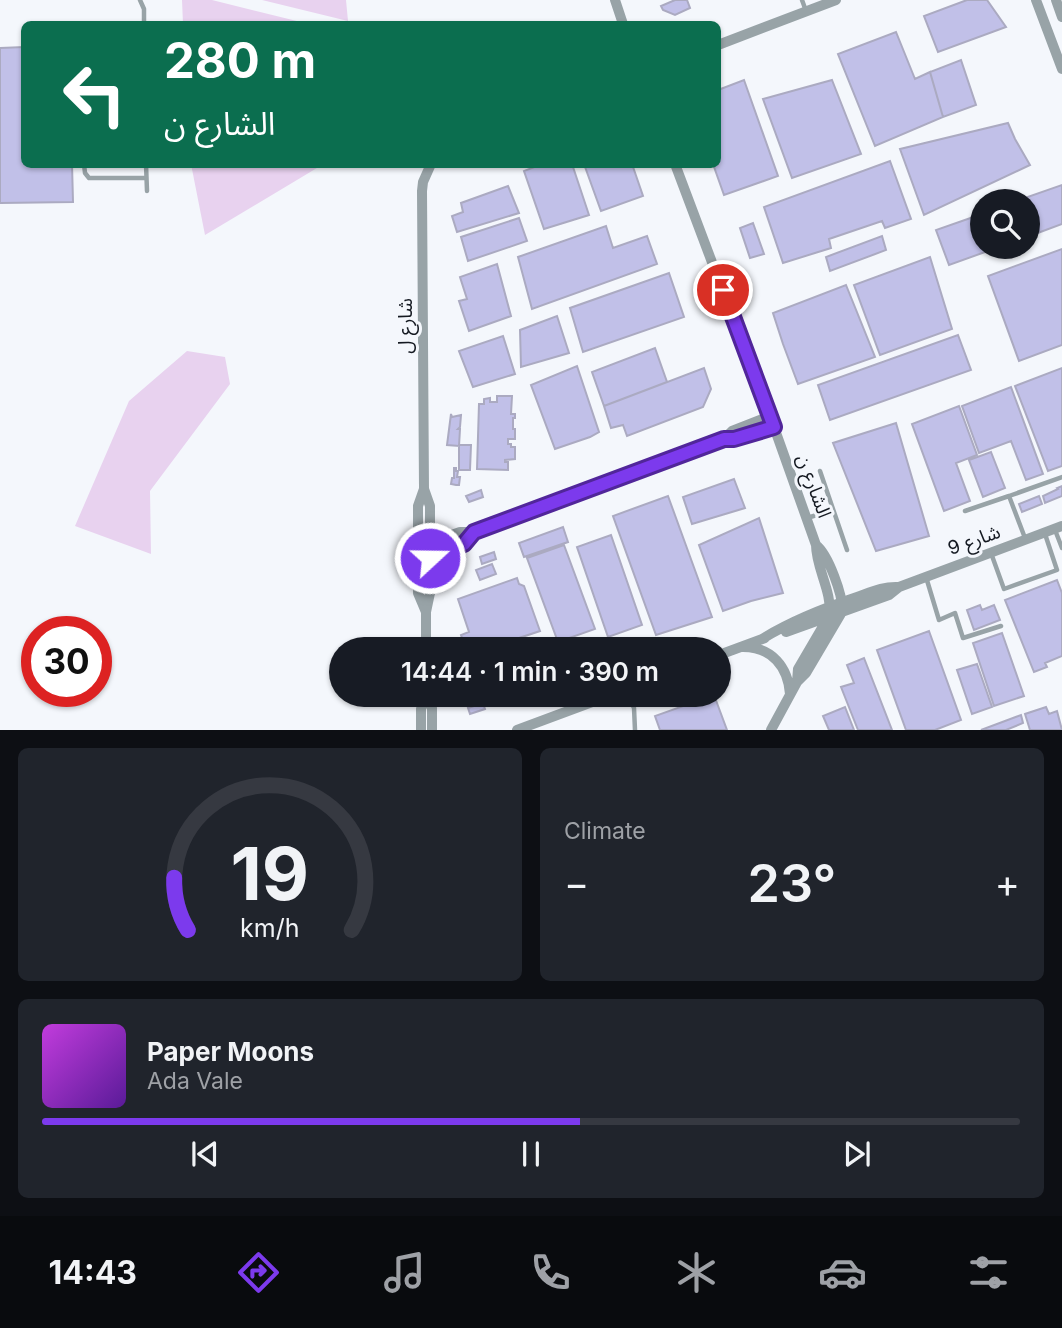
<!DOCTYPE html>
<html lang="en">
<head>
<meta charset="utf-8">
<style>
  :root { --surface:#171b24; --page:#20242c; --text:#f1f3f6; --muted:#9ea1a6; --line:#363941; --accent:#7c3aed }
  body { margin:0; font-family:Inter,"Noto Sans Arabic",sans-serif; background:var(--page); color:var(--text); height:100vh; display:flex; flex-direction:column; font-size:26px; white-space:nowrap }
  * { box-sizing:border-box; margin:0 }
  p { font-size:23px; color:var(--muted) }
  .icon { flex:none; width:38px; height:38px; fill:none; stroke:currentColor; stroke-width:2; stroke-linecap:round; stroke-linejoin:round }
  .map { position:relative; height:730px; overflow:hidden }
  .side { display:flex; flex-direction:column; gap:18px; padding:18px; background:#0d0f14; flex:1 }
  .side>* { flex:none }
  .hud { position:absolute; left:21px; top:21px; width:700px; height:147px; border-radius:10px; box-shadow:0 2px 5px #0004; background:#0b6e4f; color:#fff; overflow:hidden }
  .buttons { position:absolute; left:970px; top:189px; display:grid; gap:14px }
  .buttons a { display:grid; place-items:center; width:70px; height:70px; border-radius:50%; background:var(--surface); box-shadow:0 2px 5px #0004; font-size:35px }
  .speed { position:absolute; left:21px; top:616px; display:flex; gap:14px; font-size:35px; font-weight:700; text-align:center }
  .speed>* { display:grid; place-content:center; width:91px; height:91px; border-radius:50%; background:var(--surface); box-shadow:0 2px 5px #0004; line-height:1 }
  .speed .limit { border:10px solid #d22; background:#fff; color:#111 }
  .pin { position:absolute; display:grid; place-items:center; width:60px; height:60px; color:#fff; margin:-30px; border:4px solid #fff; border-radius:50%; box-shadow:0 2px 7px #0007 }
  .me { position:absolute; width:77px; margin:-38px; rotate:69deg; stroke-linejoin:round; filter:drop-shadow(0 0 5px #0008) }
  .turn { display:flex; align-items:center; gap:24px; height:147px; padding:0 28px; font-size:32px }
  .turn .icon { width:91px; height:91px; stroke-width:2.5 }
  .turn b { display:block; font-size:49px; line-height:60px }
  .big { font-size:52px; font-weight:600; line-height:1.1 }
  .side .card { flex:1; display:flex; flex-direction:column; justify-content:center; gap:10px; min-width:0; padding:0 24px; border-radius:10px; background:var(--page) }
  .side .dial { align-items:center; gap:0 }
  .dial svg { height:182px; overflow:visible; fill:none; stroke:var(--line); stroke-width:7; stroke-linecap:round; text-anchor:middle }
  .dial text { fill:var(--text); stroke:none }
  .song { display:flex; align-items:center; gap:21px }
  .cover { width:84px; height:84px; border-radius:10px; background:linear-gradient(135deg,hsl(290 70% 55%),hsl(270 70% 35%)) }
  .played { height:7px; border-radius:4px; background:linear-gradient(90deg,var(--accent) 55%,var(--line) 55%) }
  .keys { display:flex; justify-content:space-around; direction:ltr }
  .heat { display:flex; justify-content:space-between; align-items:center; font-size:38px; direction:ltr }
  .side .tiles { flex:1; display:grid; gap:18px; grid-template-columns:1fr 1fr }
  .card:last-child { grid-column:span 2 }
  .trip { position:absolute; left:329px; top:637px; width:402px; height:70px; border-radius:35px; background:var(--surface); box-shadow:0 2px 5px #0004; font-weight:600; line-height:70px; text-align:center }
  .tabs { display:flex; height:112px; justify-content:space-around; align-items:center; background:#090b0e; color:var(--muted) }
  .tabs .icon { width:49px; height:49px }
  .tabs .active { color:var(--accent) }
  .tabs b { font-size:32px; color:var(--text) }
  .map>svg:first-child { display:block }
  .green { fill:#e8d2ef }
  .building { fill:#c1c0e8; stroke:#abaac1; stroke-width:2 }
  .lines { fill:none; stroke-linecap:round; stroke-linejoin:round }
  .service { stroke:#98a3a7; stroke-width:4.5 }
  .minor { stroke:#98a3a7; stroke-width:10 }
  .route-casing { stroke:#51269a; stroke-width:18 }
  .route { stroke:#7c3aed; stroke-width:12 }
  .labels { text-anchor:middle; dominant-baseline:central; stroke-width:6; stroke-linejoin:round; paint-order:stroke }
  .street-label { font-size:19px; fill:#141921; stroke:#f4f7fc }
</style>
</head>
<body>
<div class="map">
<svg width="1062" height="730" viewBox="0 0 1062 730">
  <rect width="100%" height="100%" fill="#f4f7fc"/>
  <path class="green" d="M182,0h30l97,24h-126z
    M262,0h84l2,21z
    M191,164h131v1l-117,70z
    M187,351l38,6 5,27 -80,107 1,63 -76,-28 54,-125z"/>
  <path class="building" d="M675,0h12l3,8 -15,7 -12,-5 -2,-4z
    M967,0h20l19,27 -68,25 -14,-36z
    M896,32l19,47 15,-7 13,45 -68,29 -37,-92z
    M24,47v117h48l1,38 -73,1v-155z
    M961,60l15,45 -33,12 -13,-45z
    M744,80l34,96 -54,19 -11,-31h5v-74z
    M832,80l29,74 -69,24 -29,-79z
    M1008,123l7,16 15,26 -106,50 -24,-66z
    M890,161l21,58 -26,9 -3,-7 -53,18 2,9 -48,15 -19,-56z
    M542,164h30l17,51 -45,14 -20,-58z
    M584,164h48l11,32 -42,15z
    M1062,185v39l-35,13v-36h-11z
    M508,186l11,27 -62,19 -5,-16 11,-4 -2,-9z
    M982,214v33h17l-50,18 -13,-35z
    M519,218l8,23 -59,20 -7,-24z
    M753,223l11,31 -14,4 -10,-30z
    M606,226l7,22 34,-12 10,28 -125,45 -14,-52z
    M882,236l4,14 -56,21 -4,-14z
    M1062,249v96l-43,16 -31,-85z
    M930,257l22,72 -72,26 -26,-70z
    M497,264l14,52 -42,15 -10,-30 8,-2 -7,-22z
    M669,273l15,44 -101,35 -13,-44z
    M846,285l29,72 -77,27 -15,-40 -10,-31z
    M557,316l12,37 -48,14 -1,-37z
    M958,335l13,35 -141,50 -12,-35z
    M503,336l12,38 -42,13 -14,-36z
    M655,348l12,34 -63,24 -12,-34z
    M577,366l22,66 -9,5 -35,12 -24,-64z
    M704,368l7,21 -8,18 -76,29 -4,-11 -12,3 -7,-22z
    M1062,368v98l-14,5 -33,-85z
    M1011,387l32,87 -17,6 -15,-39 -32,12 -17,-47z
    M497,396h15l-1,18h4v4h-2v11h2v10h-7v5h3v3h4v12l-10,1v2h3v8l-31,-1 2,-65h5v-5l6,-1v4h7z
    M959,406l18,49 -21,8 14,38 -26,10 -32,-87z
    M451,414l1,3 9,-2 -1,12 -2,2h2l-1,17 -12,-1z
    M896,423l33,113 -53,15 -43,-108z
    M459,445h12l-1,25h-11z
    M991,452l14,36 -22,9 -14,-37z
    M454,468h2v3h2l-1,6h3l-1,8h-3l-5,-1 1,-6h2z
    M734,479l11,29 -53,16 -9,-27z
    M1062,486v10l-17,7 -2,-7 15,-7 -1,-1z
    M481,490l2,7 -14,5 -3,-6z
    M668,496l44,121 -56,18 -43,-119z
    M1039,496l3,8 -20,8 -3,-8z
    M759,518l24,75 -32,8 -28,10 -24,-66z
    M563,527l5,15 -44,15 -5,-14z
    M611,535l31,90 -34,12 -31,-90z
    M564,545l31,84 -37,13 -31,-84z
    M494,552l2,7 -14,5 -2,-7z
    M492,564l4,10 -16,6 -4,-10z
    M517,578l2,6 5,2 16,45 -54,18h-20l-5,-14 8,-3 -11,-33z
    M1057,580l5,13v63l-17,7 2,4 -13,5 -29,-72z
    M980,605l2,5 12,-5 6,15 -26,10 -7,-20z
    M929,631l32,89 -26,10h-29l-29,-80z
    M1002,633l22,63 -30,10 -21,-63z
    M864,658l28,72h-34l-17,-43 13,-4 -7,-18z
    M977,664l15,43 -20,7 -15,-44z
    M714,695l13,35h-67l-5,-14z
    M483,703l2,6 -15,5 -2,-6z
    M845,707l9,23h-25l-6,-14z
    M1046,707l3,7 8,-3 5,19h-32l-5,-16z
    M1021,715l2,8 -17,7h-25z"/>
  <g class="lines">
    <path class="service" d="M140,0l4,9v15
      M802,0l4,11
      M84,164l1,9 4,5h57
      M146,164l1,27
      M820,471l27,79
      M965,511l44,-15
      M807,518l26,-8
      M1055,530l7,18
      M1025,538l-16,-42 53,-19
      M991,553l13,36 53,-19 -12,-36
      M926,577l13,43 16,-7 8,25 38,-12
      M628,695l6,13 1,22"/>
    <path class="minor" d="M615,0l8,24
      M1036,0l26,69
      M1056,0l6,17
      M718,45l118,-45
      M675,164l99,263 42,118c0,24 17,47 13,71l-31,53 -1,13
      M724,439l8,-8 38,-15
      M424,489l-6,17v87l8,19
      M418,547l42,-15h14l250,-93h10l40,-12
      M427,559l37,-15 10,-12
      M786,632l103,-37 10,-8
      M762,639c29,-18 62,-31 95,-42 14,-5 26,-11 42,-10l163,-61
      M743,647c29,0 45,20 47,47
      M426,649v-37l4,-19v-87l-6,-17 -2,-298 1,-9 8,-18
      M719,655l46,-17
      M427,695l5,13v22
      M421,730v-21l5,-14
      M517,730l94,-35
      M771,730l26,-48 9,-9 36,-61c2,-15 -14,-58 -26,-67"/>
  </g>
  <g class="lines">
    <g class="route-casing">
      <path id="route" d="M430,558l34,-14 10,-12 250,-93h10l40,-12 -51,-137"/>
    </g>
    <use href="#route" class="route"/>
  </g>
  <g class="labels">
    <g class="street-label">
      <text transform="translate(405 326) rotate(-90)">شارع ل</text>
      <text transform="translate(814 486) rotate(70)">الشارع ن</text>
      <text transform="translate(974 540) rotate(-20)">شارع 9</text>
    </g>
  </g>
</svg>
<div class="buttons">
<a><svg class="icon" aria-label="search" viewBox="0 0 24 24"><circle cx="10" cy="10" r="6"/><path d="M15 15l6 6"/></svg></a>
</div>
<div class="speed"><div class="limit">30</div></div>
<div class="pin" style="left:723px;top:290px;background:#d93025"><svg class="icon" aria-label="arrive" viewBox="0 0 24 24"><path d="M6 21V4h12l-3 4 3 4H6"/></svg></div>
<svg class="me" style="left:430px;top:558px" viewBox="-20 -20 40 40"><circle r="17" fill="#7c3aed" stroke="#fff" stroke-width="3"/><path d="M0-11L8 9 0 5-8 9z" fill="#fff"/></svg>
<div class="trip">14:44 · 1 min · 390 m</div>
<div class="hud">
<div class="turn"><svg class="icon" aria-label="left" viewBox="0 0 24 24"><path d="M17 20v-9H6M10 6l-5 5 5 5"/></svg><div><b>280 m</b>الشارع ن</div></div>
</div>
</div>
<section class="side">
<div class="tiles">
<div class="card dial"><svg viewBox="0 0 100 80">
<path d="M14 69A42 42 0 1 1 86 69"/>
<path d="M14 69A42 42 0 0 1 8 46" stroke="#7c3aed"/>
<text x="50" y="56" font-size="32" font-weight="700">19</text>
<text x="50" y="72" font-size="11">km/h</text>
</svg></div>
<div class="card"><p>Climate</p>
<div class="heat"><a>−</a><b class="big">23°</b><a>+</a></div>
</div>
<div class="card">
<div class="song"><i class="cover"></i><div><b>Paper Moons</b><p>Ada Vale</p></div></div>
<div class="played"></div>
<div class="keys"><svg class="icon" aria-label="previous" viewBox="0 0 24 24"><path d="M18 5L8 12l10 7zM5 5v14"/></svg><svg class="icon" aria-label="pause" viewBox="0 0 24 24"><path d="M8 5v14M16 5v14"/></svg><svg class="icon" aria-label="next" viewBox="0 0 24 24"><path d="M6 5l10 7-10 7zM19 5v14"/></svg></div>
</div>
</div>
</section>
<nav class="tabs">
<b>14:43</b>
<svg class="icon active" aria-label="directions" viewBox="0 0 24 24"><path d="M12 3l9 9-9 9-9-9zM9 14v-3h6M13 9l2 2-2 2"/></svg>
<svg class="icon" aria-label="music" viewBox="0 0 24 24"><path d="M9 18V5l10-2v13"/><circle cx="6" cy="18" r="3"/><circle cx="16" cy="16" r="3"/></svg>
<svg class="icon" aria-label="phone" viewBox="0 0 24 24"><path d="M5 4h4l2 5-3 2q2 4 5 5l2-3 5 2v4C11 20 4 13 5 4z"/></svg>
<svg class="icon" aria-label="climate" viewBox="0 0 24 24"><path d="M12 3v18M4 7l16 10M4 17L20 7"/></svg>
<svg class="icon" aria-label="car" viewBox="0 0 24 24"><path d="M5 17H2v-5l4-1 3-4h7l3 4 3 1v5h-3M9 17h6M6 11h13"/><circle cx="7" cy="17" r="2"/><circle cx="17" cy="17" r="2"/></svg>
<svg class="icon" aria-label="filters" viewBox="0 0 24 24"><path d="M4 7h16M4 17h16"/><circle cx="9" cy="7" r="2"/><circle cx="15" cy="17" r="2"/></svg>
</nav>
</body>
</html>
